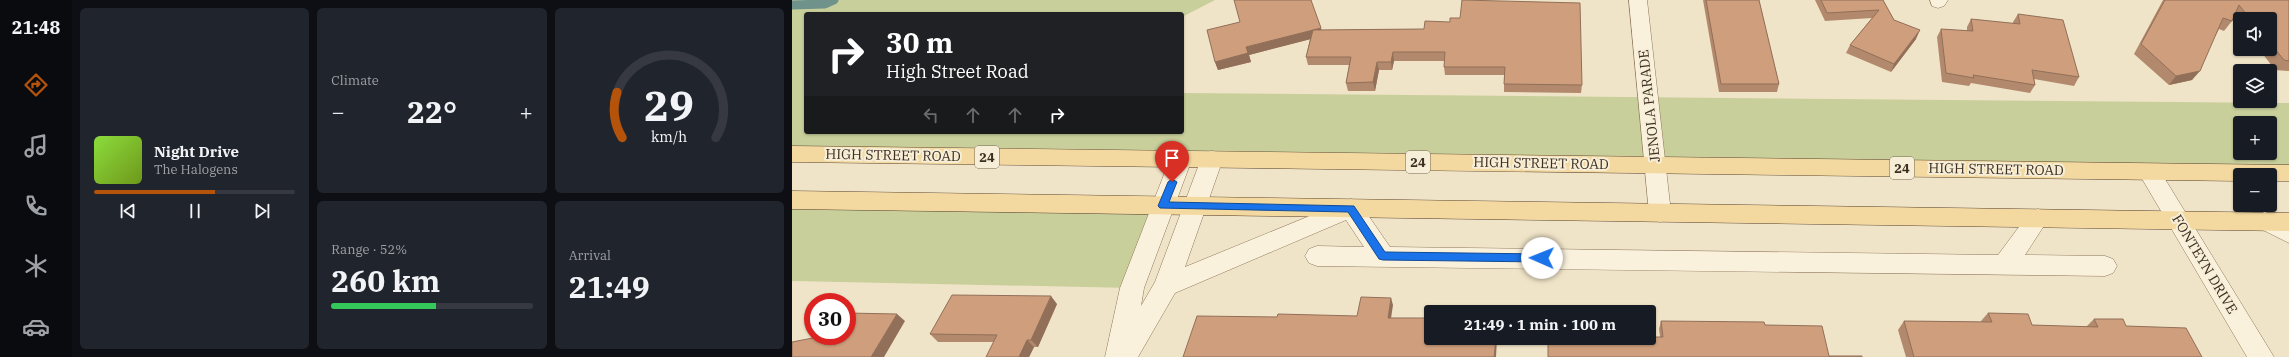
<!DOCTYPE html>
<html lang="en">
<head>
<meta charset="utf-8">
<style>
  :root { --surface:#171b24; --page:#20242c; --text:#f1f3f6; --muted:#9ea1a6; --line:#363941; --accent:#b45309 }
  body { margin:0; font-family:"IBM Plex Serif",serif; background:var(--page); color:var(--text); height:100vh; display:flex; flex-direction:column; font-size:15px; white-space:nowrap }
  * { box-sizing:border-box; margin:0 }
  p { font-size:13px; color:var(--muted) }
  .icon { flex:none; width:22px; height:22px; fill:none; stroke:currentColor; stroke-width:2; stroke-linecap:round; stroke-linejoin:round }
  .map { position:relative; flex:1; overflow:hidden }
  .side { display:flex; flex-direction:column; gap:8px; padding:8px; background:#0d0f14; width:720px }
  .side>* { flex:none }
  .guide { position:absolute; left:12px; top:12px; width:380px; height:122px; border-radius:4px; box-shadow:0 1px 3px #0004; background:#202124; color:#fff; overflow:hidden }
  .tools { position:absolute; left:1441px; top:12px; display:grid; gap:8px }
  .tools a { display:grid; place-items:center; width:44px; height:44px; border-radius:4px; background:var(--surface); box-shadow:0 1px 3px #0004; font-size:20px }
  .speed { position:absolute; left:12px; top:293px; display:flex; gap:8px; font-size:20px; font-weight:700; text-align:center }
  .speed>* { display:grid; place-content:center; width:52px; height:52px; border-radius:50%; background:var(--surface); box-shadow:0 1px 3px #0004; line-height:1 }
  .speed .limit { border:6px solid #d22; background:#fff; color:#111 }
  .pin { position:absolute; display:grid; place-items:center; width:34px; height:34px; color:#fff; margin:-41px -17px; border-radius:50% 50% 50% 0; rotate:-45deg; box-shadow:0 0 4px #0007 }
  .pin .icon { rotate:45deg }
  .me { position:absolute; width:44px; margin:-22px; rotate:271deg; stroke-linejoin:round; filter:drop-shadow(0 0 3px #0008) }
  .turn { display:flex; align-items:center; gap:14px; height:84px; padding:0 16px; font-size:18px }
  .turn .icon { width:52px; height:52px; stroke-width:2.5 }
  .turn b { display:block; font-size:28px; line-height:34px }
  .lanes { display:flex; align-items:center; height:38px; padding:0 16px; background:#0003; justify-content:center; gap:20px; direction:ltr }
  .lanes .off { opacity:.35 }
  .big { font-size:30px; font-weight:700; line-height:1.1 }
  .side .card { flex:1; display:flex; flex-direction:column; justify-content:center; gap:6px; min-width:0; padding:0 14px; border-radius:6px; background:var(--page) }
  .side .dial { align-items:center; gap:0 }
  .dial svg { height:104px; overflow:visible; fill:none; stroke:var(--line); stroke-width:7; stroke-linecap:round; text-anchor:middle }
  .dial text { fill:var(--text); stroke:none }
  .song { display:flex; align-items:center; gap:12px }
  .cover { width:48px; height:48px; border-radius:6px; background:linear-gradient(135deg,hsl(90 70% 55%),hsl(80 70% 35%)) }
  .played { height:4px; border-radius:2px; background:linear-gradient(90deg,var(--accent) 60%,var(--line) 60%) }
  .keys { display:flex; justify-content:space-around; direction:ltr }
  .heat { display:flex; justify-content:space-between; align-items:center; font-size:22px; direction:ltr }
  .charge { height:6px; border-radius:3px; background:linear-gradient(90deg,#34c759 52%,var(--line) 0) }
  .side .tiles { flex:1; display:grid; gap:8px; grid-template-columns:repeat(3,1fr) }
  .card:first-child { grid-row:span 2 }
  .trip { position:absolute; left:632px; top:305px; width:232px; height:40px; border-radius:4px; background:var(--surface); box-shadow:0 1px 3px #0004; font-weight:700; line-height:40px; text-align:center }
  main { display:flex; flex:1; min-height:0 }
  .tabs { display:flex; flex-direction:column; width:72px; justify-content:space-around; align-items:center; background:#090b0e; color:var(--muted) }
  .tabs .icon { width:28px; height:28px }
  .tabs .selected { color:var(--accent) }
  .tabs b { font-size:18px; color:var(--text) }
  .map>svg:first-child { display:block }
  .green { fill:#c9cf9b; fill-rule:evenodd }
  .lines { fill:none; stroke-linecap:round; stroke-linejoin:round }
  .stream { stroke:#6f938a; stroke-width:9 }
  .minor-casing { stroke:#8d765c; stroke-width:1 }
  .major-casing { stroke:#5b4430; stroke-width:1 }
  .minor { fill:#faf1dc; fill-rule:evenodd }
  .major { fill:#f3d9a0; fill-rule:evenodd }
  .wall { fill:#b2896c }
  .shaded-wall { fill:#916f58 }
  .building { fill:#cf9f7d; stroke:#916f58 }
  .route { fill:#1a73e8; stroke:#114b97 }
  .labels { text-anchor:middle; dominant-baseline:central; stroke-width:4; stroke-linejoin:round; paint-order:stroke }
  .shield { fill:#f7eed8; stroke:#756857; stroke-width:1 }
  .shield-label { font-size:13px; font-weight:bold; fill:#3d2e20 }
  .street-label { font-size:14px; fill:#3d2e20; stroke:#f7eed8 }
</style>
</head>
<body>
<main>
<nav class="tabs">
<b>21:48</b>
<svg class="icon selected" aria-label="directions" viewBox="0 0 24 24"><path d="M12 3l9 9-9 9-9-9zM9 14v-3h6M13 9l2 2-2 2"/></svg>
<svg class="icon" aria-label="music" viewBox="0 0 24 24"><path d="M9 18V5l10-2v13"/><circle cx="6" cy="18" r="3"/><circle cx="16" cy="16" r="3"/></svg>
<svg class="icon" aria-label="phone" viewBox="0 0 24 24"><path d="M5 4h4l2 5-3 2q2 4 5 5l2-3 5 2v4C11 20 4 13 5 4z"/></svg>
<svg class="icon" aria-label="climate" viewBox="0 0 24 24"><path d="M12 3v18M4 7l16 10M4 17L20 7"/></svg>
<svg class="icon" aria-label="car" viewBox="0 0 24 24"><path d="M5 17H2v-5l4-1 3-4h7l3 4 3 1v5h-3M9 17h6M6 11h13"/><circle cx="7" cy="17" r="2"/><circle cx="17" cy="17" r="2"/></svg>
</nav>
<section class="side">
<div class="tiles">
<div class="card">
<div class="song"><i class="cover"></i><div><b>Night Drive</b><p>The Halogens</p></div></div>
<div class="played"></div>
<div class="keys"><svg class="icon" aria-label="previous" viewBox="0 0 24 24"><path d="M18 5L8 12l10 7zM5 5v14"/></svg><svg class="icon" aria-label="pause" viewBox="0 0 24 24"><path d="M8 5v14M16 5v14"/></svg><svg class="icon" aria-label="next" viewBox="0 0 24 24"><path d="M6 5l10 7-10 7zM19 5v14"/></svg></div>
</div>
<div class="card"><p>Climate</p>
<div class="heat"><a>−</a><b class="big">22°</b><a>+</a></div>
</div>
<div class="card dial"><svg viewBox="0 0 100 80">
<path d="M14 69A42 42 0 1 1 86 69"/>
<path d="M14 69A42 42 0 0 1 10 34" stroke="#b45309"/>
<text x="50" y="56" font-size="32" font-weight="700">29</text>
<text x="50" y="72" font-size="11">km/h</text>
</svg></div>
<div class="card"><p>Range · 52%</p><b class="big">260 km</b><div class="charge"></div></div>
<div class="card"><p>Arrival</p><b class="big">21:49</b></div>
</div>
</section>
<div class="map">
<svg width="1497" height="357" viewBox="0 0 1497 357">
  <rect width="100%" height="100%" fill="#f0e4c8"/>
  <path class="green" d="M0,0h423l-33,17v-3h-376v118h376v-39l1107,10v70l-1497,-20zM1448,123h30v30h-30z
    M0,200l371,6 -31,82 -340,-7z"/>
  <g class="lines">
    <path class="stream" d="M0,5l33,-1 9,-4"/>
    <g class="minor-casing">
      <path id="minor" d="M837,0h18l24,213 -3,6 -8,3 -8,-3 -3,-6z
        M1138,0h18l-4,6 -6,2 -6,-2z
        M389,151l8,2 3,6 -48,129 -3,18 14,-24 46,-123 3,-6 8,-2 8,2 3,6 -38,108 166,-68 8,3 31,45 608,8 32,-43 8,-3 8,3 3,6 -24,37 80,1 8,3 4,7 -4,7 -8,3 -788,-10 -8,-3 -4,-7 4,-7 8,-3 47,1 -18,-27 -171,73 -37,64h-33l15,-69 50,-129 3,-6z
        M1357,164l8,2 117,191h-27l-109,-185 3,-6z
        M1473,212l24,11v20l-32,-16 -3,-6 3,-6z"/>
    </g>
    <g class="major-casing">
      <path id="major" d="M0,146l1497,19v16h-19v-6h-30v6l-1448,-19z
        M0,191l1497,22v18l-1497,-22z"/>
    </g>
    <use href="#minor" class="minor"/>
    <use href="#major" class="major"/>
  </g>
  <path class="wall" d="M911,0h56l20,84 -2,8h-58z
    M1023,0h68l11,20 22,19 -25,33 -45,-19 4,-8 22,-27 -47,3z
    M1371,0h126v71l-14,-1 -16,-21h11v-30h-30v6l-6,-8 -2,4 -8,10 -5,-2 -27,51 -23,5 -35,-31z
    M1226,14l61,63 -5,9 -40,-7 1,6 -5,8 -59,-10 -2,3 -27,-4 -5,-45 4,-8 26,2v-4l4,-8 42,5v-2z
    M448,22l81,6v2l103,-1 158,56 -1,8 -77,-1v-17h-59l-1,-8 1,-6h-51l-2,9h-13l-4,21h-27l-2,-8 3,-18h-41l-2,-8 4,-18 -61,16 2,7 -33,8 -3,-8z
    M265,304l-19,43h-4l-5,10h-43l8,-15h-56l-8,-8z
    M1196,313l44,12 54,2 8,-8 32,7 76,31h-296l-8,-27 6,-9 78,1 -1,-1z
    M869,321l104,4 64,31 -281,1 112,-20 -1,-8z"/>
  <path class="shaded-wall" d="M529,28l2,8 -74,19 2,7 -33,8 -3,-8 31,-15z
    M1128,30l-4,9 -25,33 3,-8z
    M601,52l1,9 -2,9 -1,-8z
    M585,62l2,8 -4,21 -2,-9z
    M1408,71l-8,9 -23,5 7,-9z
    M259,296l6,8 -19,43 -7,-7z
    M599,298l2,7 -3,20 -2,-7z
    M105,314l8,7 -21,36h-13z
    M704,338h1l-1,19h-2z
    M235,340l7,7 -5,10h-10z"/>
  <path class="building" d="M442,0h77l10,28 -75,19 2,6 -33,9 -8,-32 33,-8z
    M670,0l118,3 2,82 -78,-1 1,-17h-61l1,-15h-52l-2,10h-14l-4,20 -27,1 5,-26h-45l7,-27 111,-1 1,-8 25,1v-4h10z
    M914,0h53l20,84h-58z
    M1029,0h62l11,20 26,10 -26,34 -44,-19 29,-35 -52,3z
    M1373,0h124v61l-5,-1 -14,-17v-24h-20l-11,-14 -7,16 -9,-3 -23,53 -24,5 -35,-32z
    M1226,14l45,6 16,57 -47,-7 3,15 -62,-10 1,3 -28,-5 -5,-44 32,2 -2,-12 49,5z
    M160,295l99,1 -20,44h-4l-8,17h-33l11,-22 -67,-1z
    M569,297l30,1 -3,20h43v20h65l-2,19h-311l14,-41 80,1 1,-3 79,2z
    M55,313l50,1 -26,43h-79v-15l26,-5 1,-1h28z
    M1196,313l40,1 4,11 66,2 -4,-8h29l3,7 60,2 16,29h-288l-10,-36 88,1z
    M869,321l103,1 1,3 57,1 7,30h33v1h-314v-19h101v-1h14z"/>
  <path class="route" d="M380,179l5,3 -8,20 185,4 31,46 157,2 5,4 -5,4 -159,-2 -4,-1 -31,-47 -188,-4 -2,-2 10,-24z"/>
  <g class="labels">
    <g class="shield">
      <rect x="183" y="146" width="24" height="22" rx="3"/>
      <rect x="614" y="151" width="24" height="22" rx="3"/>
      <rect x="1098" y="157" width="24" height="22" rx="3"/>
    </g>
    <g class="shield-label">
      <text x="195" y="157">24</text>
      <text x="626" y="162">24</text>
      <text x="1110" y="168">24</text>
    </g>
    <g class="street-label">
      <text transform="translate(857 106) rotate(-96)">JENOLA PARADE</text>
      <text transform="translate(101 155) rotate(1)">HIGH STREET ROAD</text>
      <text transform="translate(749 163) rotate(1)">HIGH STREET ROAD</text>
      <text transform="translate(1204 169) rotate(1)">HIGH STREET ROAD</text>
      <text transform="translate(1413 264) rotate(59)">FONTEYN DRIVE</text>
    </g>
  </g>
</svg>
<div class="tools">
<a><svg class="icon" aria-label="sound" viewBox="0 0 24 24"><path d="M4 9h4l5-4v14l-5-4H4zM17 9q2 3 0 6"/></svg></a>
<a><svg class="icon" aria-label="layers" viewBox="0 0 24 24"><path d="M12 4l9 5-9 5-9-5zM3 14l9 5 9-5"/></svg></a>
<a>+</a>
<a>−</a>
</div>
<div class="speed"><div class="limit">30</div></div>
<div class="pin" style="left:380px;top:182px;background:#d93025"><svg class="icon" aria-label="arrive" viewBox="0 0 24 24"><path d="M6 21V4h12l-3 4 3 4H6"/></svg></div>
<svg class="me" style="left:750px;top:258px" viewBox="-20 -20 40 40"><circle r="19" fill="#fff"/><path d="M0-13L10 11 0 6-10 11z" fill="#1a73e8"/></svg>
<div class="trip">21:49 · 1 min · 100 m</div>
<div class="guide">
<div class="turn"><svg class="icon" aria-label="right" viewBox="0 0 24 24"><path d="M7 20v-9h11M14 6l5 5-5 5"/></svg><div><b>30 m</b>High Street Road</div></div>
<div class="lanes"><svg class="icon off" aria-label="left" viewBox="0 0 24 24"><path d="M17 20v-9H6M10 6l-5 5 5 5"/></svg><svg class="icon off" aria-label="ahead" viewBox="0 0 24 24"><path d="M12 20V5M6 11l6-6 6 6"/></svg><svg class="icon off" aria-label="ahead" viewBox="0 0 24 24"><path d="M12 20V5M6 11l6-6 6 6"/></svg><svg class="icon" aria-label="right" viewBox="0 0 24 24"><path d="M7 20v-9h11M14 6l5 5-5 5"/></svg></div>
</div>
</div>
</main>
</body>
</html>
